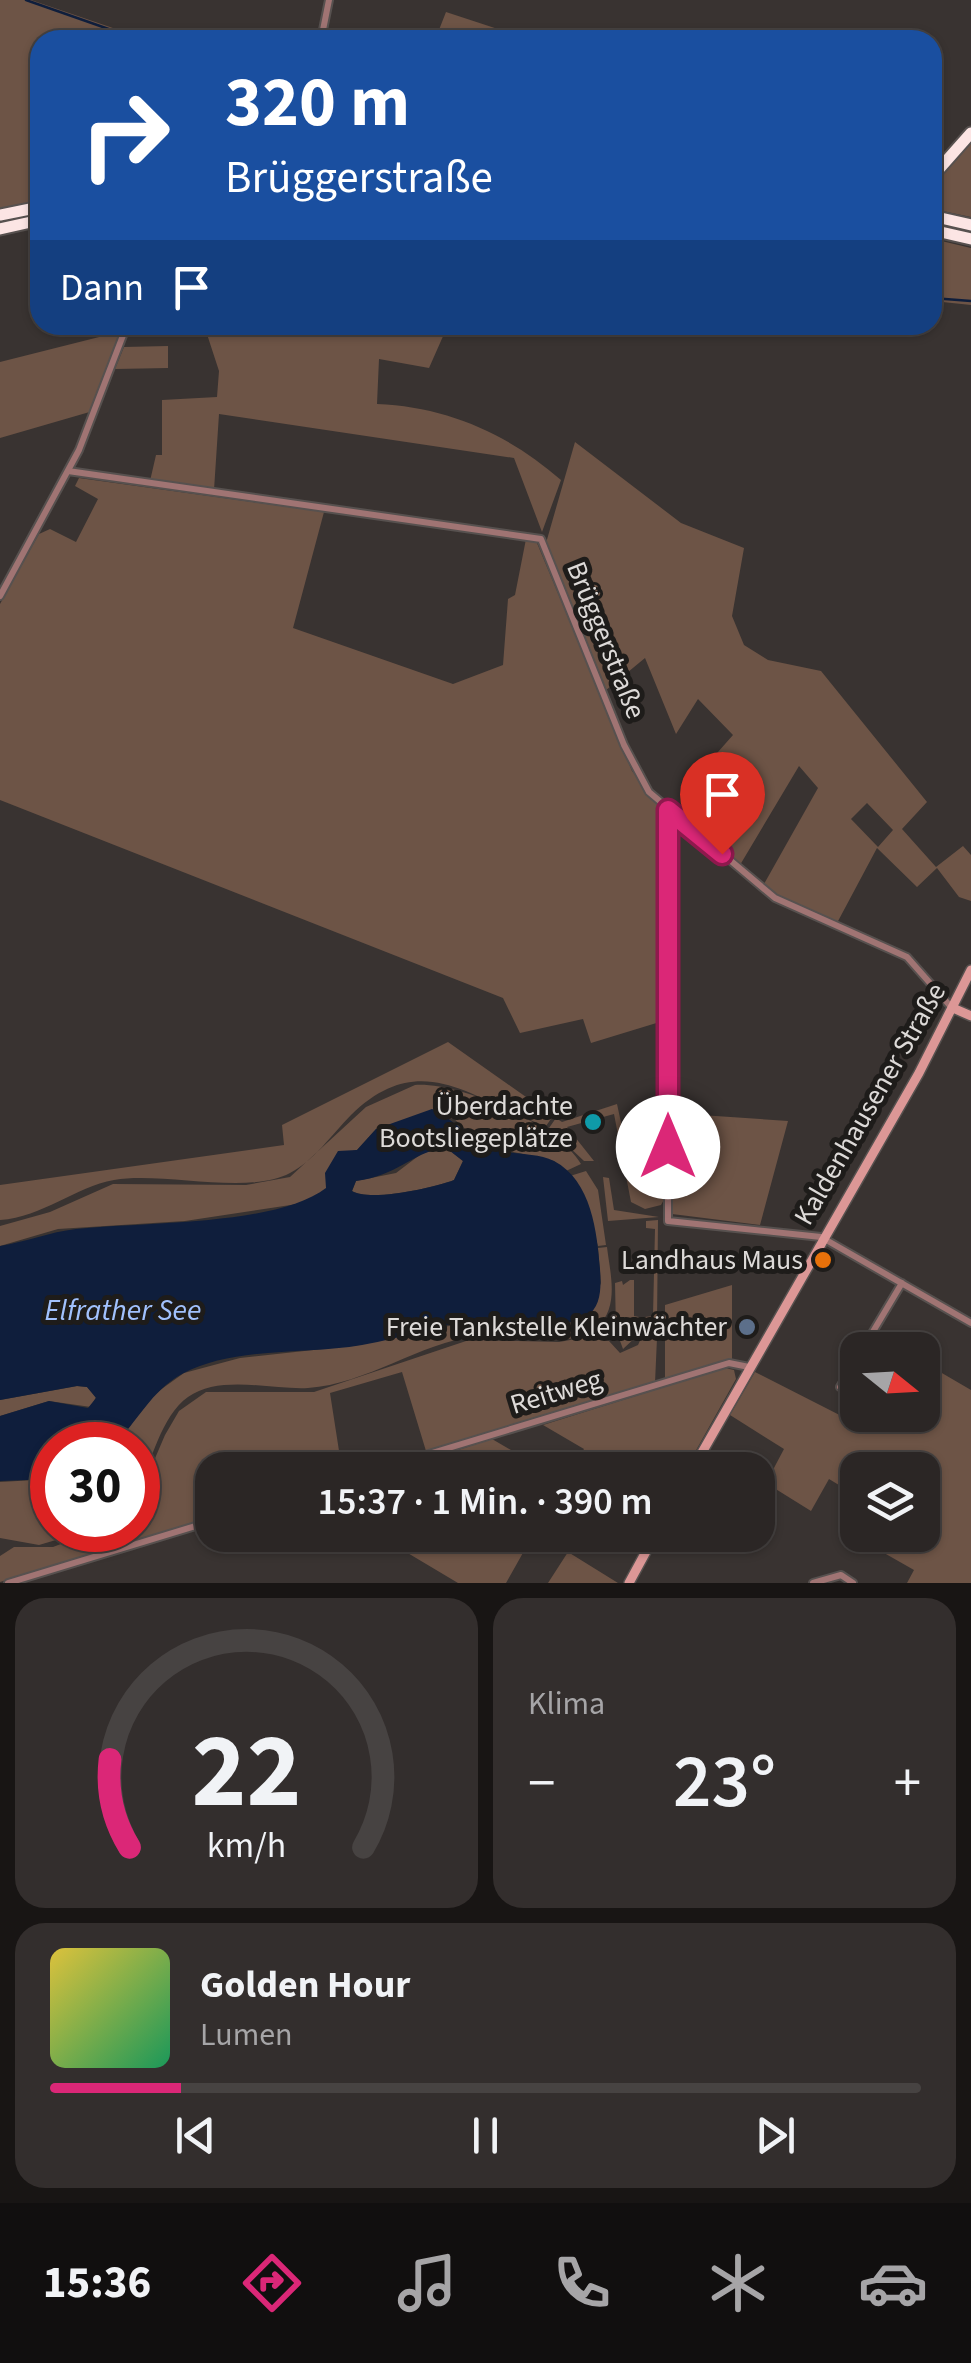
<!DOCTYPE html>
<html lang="de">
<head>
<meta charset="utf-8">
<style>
  :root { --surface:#2b2625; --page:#332e2d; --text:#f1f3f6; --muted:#a6a5a7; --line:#474342; --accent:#db2777 }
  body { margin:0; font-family:"Source Sans 3",sans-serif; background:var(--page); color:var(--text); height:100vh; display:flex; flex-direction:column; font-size:38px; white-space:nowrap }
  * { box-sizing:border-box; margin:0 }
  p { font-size:32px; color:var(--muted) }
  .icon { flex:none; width:55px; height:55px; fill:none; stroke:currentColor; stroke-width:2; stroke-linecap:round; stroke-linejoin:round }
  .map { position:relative; height:1583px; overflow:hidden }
  .drawer { display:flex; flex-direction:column; gap:15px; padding:15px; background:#181514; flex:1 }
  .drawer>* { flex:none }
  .hud { position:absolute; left:30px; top:30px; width:912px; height:305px; border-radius:30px; box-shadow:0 2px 8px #0004,0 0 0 2px var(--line); background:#1a4fa0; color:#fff; overflow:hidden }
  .needle { width:65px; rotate:108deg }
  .buttons { position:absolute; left:840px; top:1332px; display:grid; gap:20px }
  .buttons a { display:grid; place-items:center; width:100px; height:100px; border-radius:20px; background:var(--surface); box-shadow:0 2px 8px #0004,0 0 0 2px var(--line); font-size:50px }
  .speed { position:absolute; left:30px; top:1422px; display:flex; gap:20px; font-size:50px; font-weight:700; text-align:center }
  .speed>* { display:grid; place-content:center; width:130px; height:130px; border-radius:50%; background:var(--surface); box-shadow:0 2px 8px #0004,0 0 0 2px var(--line); line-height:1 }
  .speed .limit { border:15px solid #d22; background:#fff; color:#111 }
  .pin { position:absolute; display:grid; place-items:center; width:85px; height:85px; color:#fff; margin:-102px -42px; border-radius:50% 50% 50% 0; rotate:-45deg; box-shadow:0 0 10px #0007 }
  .pin .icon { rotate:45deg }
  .me { position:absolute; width:110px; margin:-55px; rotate:0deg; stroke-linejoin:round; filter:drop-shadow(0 0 8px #0008) }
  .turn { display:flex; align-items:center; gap:35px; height:210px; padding:0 30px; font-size:45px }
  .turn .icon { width:130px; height:130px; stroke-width:2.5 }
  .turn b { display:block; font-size:70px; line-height:85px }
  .then { display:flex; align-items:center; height:95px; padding:0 30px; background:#0003; gap:20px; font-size:38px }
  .big { font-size:75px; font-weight:600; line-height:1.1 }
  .drawer .widget { flex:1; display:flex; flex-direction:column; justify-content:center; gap:15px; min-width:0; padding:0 35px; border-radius:30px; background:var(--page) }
  .drawer .dial { align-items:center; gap:0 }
  .dial svg { height:260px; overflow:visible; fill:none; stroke:var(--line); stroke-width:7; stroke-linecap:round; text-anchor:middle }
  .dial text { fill:var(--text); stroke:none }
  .song { display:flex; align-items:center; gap:30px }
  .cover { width:120px; height:120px; border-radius:15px; background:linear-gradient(135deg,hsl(50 70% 55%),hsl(150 70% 35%)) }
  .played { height:10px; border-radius:5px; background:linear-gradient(90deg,var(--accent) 15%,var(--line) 15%) }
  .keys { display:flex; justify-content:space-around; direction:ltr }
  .heat { display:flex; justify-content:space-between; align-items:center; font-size:55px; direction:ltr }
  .drawer .tiles { flex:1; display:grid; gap:15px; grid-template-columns:1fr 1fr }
  .widget:last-child { grid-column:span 2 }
  .trip { position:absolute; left:195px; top:1452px; width:580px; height:100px; border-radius:30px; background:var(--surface); box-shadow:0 2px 8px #0004,0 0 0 2px var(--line); font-weight:600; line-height:100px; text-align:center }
  .tabs { display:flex; height:160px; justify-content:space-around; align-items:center; background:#110f0f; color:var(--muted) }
  .tabs .icon { width:70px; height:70px }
  .tabs .on { color:var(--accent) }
  .tabs b { font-size:45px; color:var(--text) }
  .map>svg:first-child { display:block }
  .green { fill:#6d5446; fill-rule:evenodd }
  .water { fill:#0f1e3c; fill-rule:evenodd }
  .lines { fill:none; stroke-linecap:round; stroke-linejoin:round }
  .stream { stroke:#0f1e3c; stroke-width:2.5 }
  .minor-casing { stroke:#57514f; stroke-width:10 }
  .secondary-casing { stroke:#57514f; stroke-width:12 }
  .motorway-casing { stroke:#57514f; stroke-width:15 }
  .minor { stroke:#a07473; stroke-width:6 }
  .secondary { stroke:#dc9796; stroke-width:9 }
  .motorway { stroke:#fce5e4; stroke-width:11 }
  .route-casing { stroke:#8e194d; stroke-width:25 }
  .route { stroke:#db2777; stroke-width:18 }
  .culture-dot { fill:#0f9aa8; stroke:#1e1c1a; stroke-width:4 }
  .food-dot { fill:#e8710a; stroke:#1e1c1a; stroke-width:4 }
  .service-dot { fill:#5c6f8a; stroke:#1e1c1a; stroke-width:4 }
  .labels { text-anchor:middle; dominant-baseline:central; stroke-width:10; stroke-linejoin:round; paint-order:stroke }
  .street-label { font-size:28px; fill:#dddad8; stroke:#1e1c1a }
  .poi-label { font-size:28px; fill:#dddad8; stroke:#1e1c1a; text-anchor:end }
  .water-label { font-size:30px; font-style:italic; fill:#a1c1fd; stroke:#1e1c1a }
</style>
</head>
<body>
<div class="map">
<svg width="971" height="1583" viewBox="0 0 971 1583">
  <rect width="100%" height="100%" fill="#393331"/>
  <path class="green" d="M0,0h31l117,40h-108v162l-40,8z
    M446,12l82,27 -93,1z
    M971,136v81l-38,-8v-29z
    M933,239l38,9v57l-38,-4z
    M204,325h244l-19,43 -50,-9 -2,45c71,3 131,30 184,76l-19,52 -28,-74 -295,-44 -5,76 -64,-9 6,-26h6v-55l55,-3 2,-26z
    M115,333l5,4 -27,74 -93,27v-76z
    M168,346v22l-53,1 9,-22z
    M575,442l106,81 63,25 -12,68 12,29 24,15 53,11 106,131 -25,27 34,38 27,-21 8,9v46l-12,-4 -22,-29 -20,19 -40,-39 -40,75 -66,-31 -7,-8 54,-96 -19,-22 -59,99 -35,-27 23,-36 -33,-24 38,-43 -35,-36 -22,35 -31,-76 -40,33 -59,-148zM867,803l26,27 -15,17 -27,-28z
    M79,478l245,34 -31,116 160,56 50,-19 5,-66 7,-4 11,-56 11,4 95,228 33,40 -2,210 -72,22 -8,-24 -63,14 -17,-35 -503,-198v-196l39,-70 11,-5 26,13 22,-43 -23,-13z
    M448,1042l105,74 -7,10c-72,-24 -123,-81 -195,-11 -19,19 -37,46 -61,58 -44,23 -127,-2 -176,7 -39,7 -71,37 -114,40v-35l284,-40 -2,-20z
    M415,1085c45,-3 142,39 166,79l-15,7 -12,-10 -71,-16 -30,-27 -77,11 -19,21 -9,2 -22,37 -22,14 -119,18 -127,8 -58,17v-20l50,-14 63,-28 133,1 44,-8 76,-70z
    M617,1104l16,74 32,2 1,16 -5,9 -16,4 -14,-7 -17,-88 -47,13 27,34h-10l-35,-33 7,-10 6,4z
    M671,1113l117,8 -28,104 -88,-11z
    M445,1147l18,14 -9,19c-20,8 -85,22 -102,11l4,-10 40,-8 25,-19z
    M586,1171l12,19 8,55 -8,1 -17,-56 -11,-14z
    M603,1177l6,1 5,32 45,7 -51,4z
    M658,1220l-1,105 -6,4 -6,-5v-7l8,-1 2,-87 -9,-1v-7z
    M607,1247c3,26 13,60 -10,80 -28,25 -85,5 -120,9 -58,7 -110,48 -169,52 -36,2 -88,-14 -120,9 -27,19 -36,64 -50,93v-45h-24l42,-52 28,-20 56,-15 119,-13 128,-27 86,4 15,-6 13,-33 -3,-35z
    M630,1280h4v36l5,1 -6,4 -1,12 6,2 -15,14 -7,-19 -1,-47 7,-2 1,4z
    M732,1285v75l-67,20v-75z
    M643,1334l14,4 -2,45 -229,68 -24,-79 -72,21 12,77h-130v48l-212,64v-26l14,-9h39l44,-17h41v-32l27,-63 14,-24 27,-19h108l155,-52 90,2 28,-5 22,4 11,12 18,-8z
    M923,1362l48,28v193h-64l7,-13 -51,-29 3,-6h56v-65h-64l-1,26 -28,-17 -18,32 -45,-28 18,-34 -54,-34 25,-43 114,58 8,-15h45z
    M725,1368l9,2 2,9 -51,91h-114l13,-21 -41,-24z
    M77,1386l10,1 9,10 -5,10 -42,-6 -49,15v-16z
    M492,1439l53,31h-90l-3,-18z
    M52,1479v51h38l-51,15 -39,-7v-56z
    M416,1535h117l-27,48h-48l-52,-31z
    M568,1552l50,31h-70z"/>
  <path class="water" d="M432,1109c21,9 36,30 56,38 21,9 46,4 66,14 38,20 43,72 46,108 1,18 2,37 -14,48 -25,15 -70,-2 -98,1 -42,4 -85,20 -126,27 -57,10 -128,1 -180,29 -31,17 -44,47 -68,71h-62v34l-52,2v-65l49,-15 39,7 8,-10 -9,-11 -10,-1 -77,14v-154c25,-4 50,-14 76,-17 64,-7 201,-3 250,-41l-1,-15 13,-22 19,-1 19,-21zM445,1147l18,14 -9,19c-20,8 -85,22 -102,11l4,-10c43,-6 52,-26 89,-34z"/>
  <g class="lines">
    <path class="stream" d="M26,0l114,40
      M932,298l39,3"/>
    <g class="minor-casing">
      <path id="minor" d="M321,40l8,-40
        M68,471l473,68 83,206 25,47 126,106 132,59 45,51
        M0,596l79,-146 48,-125
        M668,812v409l153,16 150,86
        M862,1350l40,-67
        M840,1387l18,-29
        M376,1470l353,-107 20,4
        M8,1583l204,-62
        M813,1583l28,-8 12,8"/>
    </g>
    <g class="secondary-casing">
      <path id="secondary" d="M953,1008l18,8
        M692,1470l227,-397 52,-103
        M629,1583l26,-48"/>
    </g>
    <g class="motorway-casing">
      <path id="motorway" d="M932,177l39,-44
        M0,215l40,-8
        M932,216l39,9
        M0,229l40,-9
        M932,230l39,9"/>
    </g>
    <use href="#minor" class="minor"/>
    <use href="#secondary" class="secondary"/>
    <use href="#motorway" class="motorway"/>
  </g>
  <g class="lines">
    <g class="route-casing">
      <path id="route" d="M668,1147v-337l54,44"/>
    </g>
    <use href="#route" class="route"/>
  </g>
  <circle class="culture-dot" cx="593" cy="1122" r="10"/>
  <circle class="food-dot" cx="823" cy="1260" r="10"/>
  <circle class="service-dot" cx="747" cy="1327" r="10"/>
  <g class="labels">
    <g class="street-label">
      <text transform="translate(606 640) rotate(68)">Brüggerstraße</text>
      <text transform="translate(870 1104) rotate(-60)">Kaldenhausener Straße</text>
      <text transform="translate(556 1392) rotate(-17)">Reitweg</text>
    </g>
    <g class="poi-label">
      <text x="573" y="1106">Überdachte<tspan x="573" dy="32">Bootsliegeplätze</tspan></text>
      <text x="803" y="1260">Landhaus Maus</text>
      <text x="727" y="1327">Freie Tankstelle Kleinwächter</text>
    </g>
    <g class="water-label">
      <text x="123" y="1310">Elfrather See</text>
    </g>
  </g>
</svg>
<div class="buttons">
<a><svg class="needle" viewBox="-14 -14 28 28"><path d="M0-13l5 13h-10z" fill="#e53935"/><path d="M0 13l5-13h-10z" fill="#a6a5a7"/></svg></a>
<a><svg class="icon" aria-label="layers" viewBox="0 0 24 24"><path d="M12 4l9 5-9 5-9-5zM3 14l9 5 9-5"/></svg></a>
</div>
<div class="speed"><div class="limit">30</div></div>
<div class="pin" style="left:722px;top:854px;background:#d93025"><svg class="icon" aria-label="arrive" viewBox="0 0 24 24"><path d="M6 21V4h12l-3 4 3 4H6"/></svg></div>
<svg class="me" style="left:668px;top:1147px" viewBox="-20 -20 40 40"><circle r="19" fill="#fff"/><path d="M0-13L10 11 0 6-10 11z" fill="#db2777"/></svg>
<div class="trip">15:37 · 1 Min. · 390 m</div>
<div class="hud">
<div class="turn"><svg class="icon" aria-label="right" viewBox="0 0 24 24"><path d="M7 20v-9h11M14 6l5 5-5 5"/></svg><div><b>320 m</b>Brüggerstraße</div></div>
<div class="then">Dann<svg class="icon" aria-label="arrive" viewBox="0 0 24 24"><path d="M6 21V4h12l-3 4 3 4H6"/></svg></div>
</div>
</div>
<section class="drawer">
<div class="tiles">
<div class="widget dial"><svg viewBox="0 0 100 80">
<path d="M14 69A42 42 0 1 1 86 69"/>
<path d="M14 69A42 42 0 0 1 8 42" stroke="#db2777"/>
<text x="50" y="56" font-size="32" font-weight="700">22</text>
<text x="50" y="72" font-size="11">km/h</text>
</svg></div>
<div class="widget"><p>Klima</p>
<div class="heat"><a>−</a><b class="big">23°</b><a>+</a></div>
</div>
<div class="widget">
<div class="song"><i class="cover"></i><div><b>Golden Hour</b><p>Lumen</p></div></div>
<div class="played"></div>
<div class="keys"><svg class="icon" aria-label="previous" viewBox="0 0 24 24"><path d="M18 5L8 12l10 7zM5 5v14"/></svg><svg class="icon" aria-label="pause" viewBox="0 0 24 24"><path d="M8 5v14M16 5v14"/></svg><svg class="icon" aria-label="next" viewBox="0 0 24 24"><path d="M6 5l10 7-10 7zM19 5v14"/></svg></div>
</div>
</div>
</section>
<nav class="tabs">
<b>15:36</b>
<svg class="icon on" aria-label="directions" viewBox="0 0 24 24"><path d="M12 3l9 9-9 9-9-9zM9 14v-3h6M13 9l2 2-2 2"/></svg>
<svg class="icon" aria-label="music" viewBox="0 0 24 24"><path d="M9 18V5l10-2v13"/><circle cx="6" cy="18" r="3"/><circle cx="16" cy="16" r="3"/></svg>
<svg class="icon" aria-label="phone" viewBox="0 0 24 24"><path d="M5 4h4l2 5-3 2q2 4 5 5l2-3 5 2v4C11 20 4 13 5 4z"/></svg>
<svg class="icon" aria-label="climate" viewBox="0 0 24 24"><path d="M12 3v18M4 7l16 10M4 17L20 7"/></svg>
<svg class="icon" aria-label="car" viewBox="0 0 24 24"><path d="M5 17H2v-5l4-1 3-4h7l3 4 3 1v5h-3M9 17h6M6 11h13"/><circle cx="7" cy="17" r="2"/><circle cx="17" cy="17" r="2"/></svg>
</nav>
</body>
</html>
